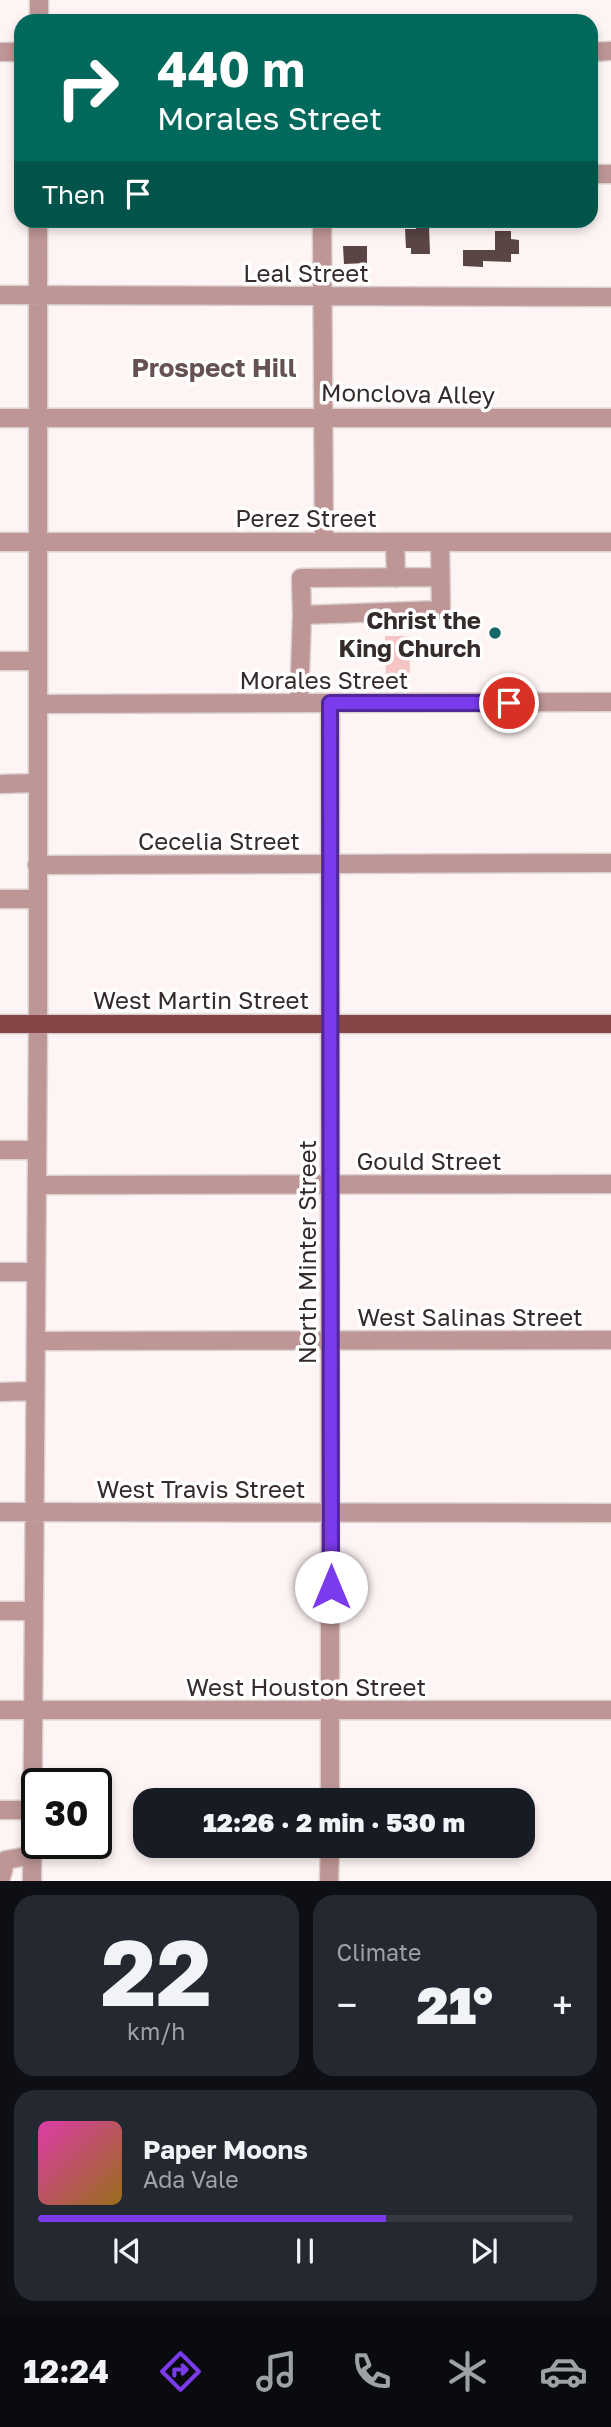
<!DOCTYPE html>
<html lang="en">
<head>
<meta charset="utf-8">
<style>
  :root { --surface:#171b24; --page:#242831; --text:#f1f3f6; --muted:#9ea1a6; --line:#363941; --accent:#7c3aed }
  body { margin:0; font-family:"Golos Text",sans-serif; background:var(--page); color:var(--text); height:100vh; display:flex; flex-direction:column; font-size:26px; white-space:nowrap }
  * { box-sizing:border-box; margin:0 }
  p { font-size:23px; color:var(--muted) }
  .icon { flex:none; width:38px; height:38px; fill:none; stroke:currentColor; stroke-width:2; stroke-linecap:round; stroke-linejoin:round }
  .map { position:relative; height:1881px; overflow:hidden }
  .side { display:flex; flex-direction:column; gap:14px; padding:14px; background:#0d0f14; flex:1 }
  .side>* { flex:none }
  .top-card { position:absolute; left:14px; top:14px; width:584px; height:214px; border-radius:21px; box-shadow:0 4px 10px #0003; background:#00695c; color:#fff; overflow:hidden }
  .speed { position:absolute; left:21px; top:1768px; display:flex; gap:14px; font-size:35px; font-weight:700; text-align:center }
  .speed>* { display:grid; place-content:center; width:91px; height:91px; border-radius:50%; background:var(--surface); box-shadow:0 4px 10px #0003; line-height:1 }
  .speed .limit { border:4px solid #111; border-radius:10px; background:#fff; color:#111 }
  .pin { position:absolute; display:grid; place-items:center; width:60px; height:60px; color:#fff; margin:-30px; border:4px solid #fff; border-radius:50%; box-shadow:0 2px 7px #0007 }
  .me { position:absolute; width:77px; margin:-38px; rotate:0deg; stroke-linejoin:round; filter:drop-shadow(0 0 5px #0008) }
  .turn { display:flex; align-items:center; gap:24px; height:147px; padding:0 28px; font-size:32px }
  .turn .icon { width:91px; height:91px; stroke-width:2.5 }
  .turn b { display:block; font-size:49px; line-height:60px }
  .then { display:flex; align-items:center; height:66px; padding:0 28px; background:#0003; gap:14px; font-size:26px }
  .big { font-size:52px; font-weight:800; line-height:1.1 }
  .side .tile { flex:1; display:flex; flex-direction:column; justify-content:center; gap:10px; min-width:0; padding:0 24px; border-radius:21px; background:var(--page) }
  .side .dial { align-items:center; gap:0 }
  .dial b { font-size:91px; line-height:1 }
  .song { display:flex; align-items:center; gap:21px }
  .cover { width:84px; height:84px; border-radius:10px; background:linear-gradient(135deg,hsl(320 70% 55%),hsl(40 70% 35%)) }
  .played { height:7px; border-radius:4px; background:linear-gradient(90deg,var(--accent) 65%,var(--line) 65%) }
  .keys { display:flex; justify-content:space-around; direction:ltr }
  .heat { display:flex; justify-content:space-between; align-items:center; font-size:38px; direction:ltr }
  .side .tiles { flex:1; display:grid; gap:14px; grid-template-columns:1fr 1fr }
  .tile:last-child { grid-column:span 2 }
  .trip { position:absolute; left:133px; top:1788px; width:402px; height:70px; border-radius:21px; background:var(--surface); box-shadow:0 4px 10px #0003; font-weight:800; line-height:70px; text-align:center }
  .dock { display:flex; height:112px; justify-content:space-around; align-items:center; background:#090b0e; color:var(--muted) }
  .dock .icon { width:49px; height:49px }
  .dock .on { color:var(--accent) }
  .dock b { font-size:32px; color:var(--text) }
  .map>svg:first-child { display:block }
  .green { fill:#f5c5c4 }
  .building { fill:#584544 }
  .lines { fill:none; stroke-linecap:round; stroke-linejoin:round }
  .minor-casing { stroke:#dad0d0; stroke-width:21 }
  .major-casing { stroke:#dad0d0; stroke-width:21 }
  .minor { stroke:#bd9695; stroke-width:18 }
  .major { stroke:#864547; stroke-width:18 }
  .route-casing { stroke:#51269a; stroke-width:18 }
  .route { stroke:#7c3aed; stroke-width:12 }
  .poi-dot { fill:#176669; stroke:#fff; stroke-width:2.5 }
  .labels { text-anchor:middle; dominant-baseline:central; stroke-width:7; stroke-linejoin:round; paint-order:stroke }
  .street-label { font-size:24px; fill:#342b2a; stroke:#fff }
  .poi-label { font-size:24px; font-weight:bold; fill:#342b2a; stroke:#fff; text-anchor:end }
  .neighbourhood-label { font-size:26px; font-weight:bold; fill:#665252; stroke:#fff }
</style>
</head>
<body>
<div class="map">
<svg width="611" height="1881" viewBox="0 0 611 1881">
  <rect width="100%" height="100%" fill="#fef4f4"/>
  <path class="green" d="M385,636h24l1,40 -24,1z"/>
  <path class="building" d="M416,225h13l1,29h-19v-6h-5l-1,-19h11z
    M495,231h16v8l8,1v14h-8v8l-28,-1v6l-20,-1v-16h32z
    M343,246h24v17l-23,1z"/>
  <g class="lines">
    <g class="minor-casing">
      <path id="minor" d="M39,21v-21
        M0,52h21
        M592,52l19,-1
        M592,174h19
        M322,220l2,320
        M0,295l611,2
        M0,418h611
        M0,542h611
        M395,542l1,36
        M440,542l1,68 -139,5 -1,-37 139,-1
        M0,661h38
        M299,703l3,-88
        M330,703v1098
        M38,704l573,-2
        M0,784l37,-1
        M37,865l574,-2
        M0,899h37
        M0,1150h37
        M37,1185l574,-1
        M0,1272h36
        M36,1341l575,-1
        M0,1392l35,-1
        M0,1512l611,1
        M0,1611h32
        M0,1710h611
        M0,1810h33
        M0,1881l6,-21 27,-5
        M32,1881l6,-857v-804
        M329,1881l1,-35"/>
    </g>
    <g class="major-casing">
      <path id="major" d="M0,1024h611"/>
    </g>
    <use href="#minor" class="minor"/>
    <use href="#major" class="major"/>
  </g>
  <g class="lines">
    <g class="route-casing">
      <path id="route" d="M331,1587l-1,-884h179"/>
    </g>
    <use href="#route" class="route"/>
  </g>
  <circle class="poi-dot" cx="495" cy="633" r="7"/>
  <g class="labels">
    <g class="street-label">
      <text x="306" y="272">Leal Street</text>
      <text transform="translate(408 393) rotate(1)">Monclova Alley</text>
      <text x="306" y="517">Perez Street</text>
      <text x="324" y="679">Morales Street</text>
      <text x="219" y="840">Cecelia Street</text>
      <text x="201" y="999">West Martin Street</text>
      <text x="429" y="1160">Gould Street</text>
      <text transform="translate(306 1252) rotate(-90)">North Minter Street</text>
      <text x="470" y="1316">West Salinas Street</text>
      <text x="201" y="1488">West Travis Street</text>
      <text x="306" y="1686">West Houston Street</text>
    </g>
    <g class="poi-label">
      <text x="481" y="619">Christ the<tspan x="481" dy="28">King Church</tspan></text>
    </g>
    <g class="neighbourhood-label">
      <text x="214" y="367">Prospect Hill</text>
    </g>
  </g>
</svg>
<div class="speed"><div class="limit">30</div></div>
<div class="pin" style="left:509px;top:703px;background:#d93025"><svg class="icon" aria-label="arrive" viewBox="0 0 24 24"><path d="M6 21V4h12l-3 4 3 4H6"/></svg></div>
<svg class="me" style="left:331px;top:1587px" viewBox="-20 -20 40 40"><circle r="19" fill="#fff"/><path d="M0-13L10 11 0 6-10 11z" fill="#7c3aed"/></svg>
<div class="trip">12:26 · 2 min · 530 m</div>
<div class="top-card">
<div class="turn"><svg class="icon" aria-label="right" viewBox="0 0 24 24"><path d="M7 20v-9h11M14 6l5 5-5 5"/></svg><div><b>440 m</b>Morales Street</div></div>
<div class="then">Then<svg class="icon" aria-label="arrive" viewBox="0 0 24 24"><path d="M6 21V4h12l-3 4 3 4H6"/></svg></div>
</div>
</div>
<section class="side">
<div class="tiles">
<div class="tile dial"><b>22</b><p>km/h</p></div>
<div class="tile"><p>Climate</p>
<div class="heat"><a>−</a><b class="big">21°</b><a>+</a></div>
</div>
<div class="tile">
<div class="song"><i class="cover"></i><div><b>Paper Moons</b><p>Ada Vale</p></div></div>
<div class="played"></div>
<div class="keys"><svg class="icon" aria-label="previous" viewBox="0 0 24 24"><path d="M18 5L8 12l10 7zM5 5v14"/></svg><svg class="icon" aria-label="pause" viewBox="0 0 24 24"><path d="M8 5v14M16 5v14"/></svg><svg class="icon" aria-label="next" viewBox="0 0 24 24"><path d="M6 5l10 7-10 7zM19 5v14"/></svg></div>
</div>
</div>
</section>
<nav class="dock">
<b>12:24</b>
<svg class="icon on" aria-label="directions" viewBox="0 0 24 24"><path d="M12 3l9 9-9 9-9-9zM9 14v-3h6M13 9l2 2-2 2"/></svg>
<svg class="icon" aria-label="music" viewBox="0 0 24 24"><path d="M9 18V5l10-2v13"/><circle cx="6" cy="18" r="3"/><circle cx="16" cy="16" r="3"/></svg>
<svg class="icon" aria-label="phone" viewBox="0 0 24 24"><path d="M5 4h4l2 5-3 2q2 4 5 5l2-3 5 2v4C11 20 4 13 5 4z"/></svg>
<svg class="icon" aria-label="climate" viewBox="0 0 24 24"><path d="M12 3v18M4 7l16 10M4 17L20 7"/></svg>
<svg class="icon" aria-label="car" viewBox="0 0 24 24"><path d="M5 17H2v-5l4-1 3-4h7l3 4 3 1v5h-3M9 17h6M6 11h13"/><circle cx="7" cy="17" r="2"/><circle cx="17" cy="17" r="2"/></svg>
</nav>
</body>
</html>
